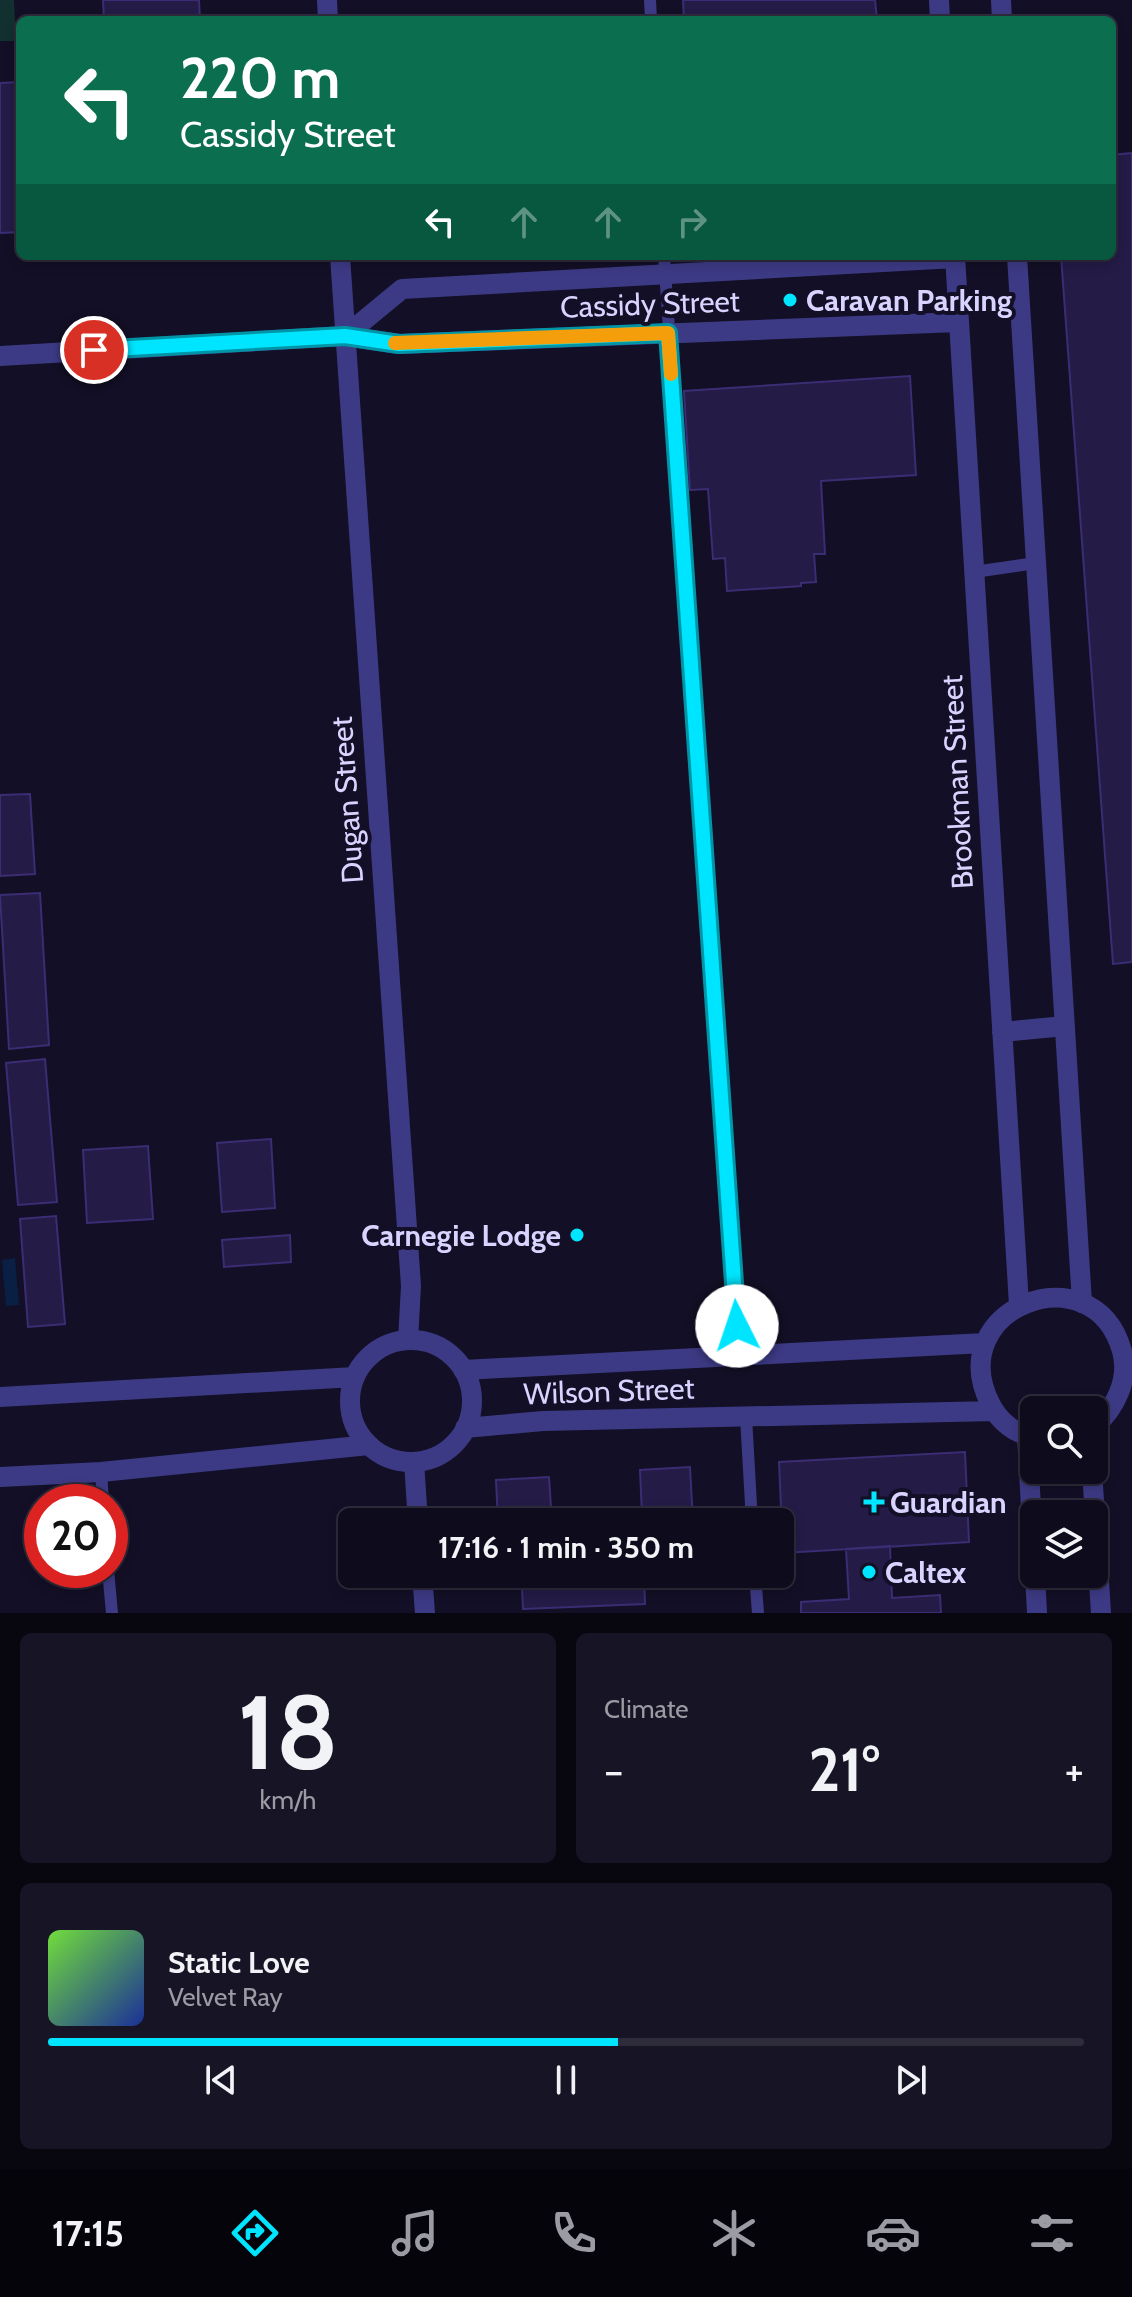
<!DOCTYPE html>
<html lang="en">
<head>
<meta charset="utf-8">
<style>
  :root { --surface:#0e0b1c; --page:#171425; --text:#f1f3f6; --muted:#9b9ba3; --line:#2e2b3b; --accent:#00e5ff }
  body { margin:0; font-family:Cabin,sans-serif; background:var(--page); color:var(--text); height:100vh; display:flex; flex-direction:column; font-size:30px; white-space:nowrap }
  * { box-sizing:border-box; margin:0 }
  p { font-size:26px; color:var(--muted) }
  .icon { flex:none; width:44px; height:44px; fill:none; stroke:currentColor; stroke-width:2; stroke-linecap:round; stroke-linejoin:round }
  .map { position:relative; height:1613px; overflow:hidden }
  .sheet { display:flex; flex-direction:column; gap:20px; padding:20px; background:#08060f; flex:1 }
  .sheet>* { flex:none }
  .top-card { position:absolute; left:16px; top:16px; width:1100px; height:244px; border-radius:12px; box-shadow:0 4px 12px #0003,0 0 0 2px var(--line); background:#0b6e4f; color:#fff; overflow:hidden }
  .fabs { position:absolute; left:1020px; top:1396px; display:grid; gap:16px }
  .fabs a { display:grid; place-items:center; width:88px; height:88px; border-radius:12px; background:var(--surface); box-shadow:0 4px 12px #0003,0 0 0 2px var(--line); font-size:40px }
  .speed { position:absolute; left:24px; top:1484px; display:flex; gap:16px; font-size:40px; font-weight:700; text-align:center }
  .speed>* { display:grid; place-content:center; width:104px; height:104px; border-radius:50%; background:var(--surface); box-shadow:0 4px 12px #0003,0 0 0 2px var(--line); line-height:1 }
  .speed .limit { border:12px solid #d22; background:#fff; color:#111 }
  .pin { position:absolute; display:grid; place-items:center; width:68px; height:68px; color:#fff; margin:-34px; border:4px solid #fff; border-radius:50%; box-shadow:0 2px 8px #0007 }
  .me { position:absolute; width:88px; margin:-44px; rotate:356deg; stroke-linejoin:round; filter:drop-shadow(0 0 6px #0008) }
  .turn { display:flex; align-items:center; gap:28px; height:168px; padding:0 32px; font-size:36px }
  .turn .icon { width:104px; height:104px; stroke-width:2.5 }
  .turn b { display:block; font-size:56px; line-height:68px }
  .lanes { display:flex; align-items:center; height:76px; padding:0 32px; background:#0003; justify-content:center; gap:40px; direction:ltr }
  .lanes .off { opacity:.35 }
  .big { font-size:60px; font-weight:800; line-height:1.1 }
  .sheet .tile { flex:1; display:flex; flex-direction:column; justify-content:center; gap:12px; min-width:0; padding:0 28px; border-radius:12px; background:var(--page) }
  .sheet .dial { align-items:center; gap:0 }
  .dial b { font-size:104px; line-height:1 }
  .song { display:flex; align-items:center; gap:24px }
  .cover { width:96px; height:96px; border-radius:12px; background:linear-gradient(135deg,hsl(100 70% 55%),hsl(230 70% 35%)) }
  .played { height:8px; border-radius:4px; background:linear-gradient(90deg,var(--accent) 55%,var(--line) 55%) }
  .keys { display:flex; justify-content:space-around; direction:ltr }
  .heat { display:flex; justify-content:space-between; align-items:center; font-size:44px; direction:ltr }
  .sheet .tiles { flex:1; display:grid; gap:20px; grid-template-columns:1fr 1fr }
  .tile:last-child { grid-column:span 2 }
  .trip { position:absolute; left:338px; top:1508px; width:456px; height:80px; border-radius:12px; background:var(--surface); box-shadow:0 4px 12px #0003,0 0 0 2px var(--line); font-weight:800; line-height:80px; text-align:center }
  .menu { display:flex; height:128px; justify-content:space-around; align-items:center; background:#06040b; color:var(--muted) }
  .menu .icon { width:56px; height:56px }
  .menu .active { color:var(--accent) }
  .menu b { font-size:36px; color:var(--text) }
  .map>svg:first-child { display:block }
  .green { fill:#12302f }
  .water { fill:#0a1f44 }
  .building { fill:#241b47; stroke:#3b2d73; stroke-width:2 }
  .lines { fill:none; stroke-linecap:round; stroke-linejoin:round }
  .service { stroke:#3d3a85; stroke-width:12 }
  .minor { stroke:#3d3a85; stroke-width:20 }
  .tertiary { stroke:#3d3a85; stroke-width:20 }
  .route-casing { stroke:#0095a6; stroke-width:20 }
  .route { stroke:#00e5ff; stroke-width:14 }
  .slow { stroke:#f59e0b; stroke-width:14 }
  .poi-dot { fill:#00e5ff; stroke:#130f26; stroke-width:3 }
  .labels { text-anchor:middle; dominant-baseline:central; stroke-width:8; stroke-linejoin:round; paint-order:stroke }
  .poi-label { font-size:30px; font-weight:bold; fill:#d9d4ff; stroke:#130f26; text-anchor:start }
  .street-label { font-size:30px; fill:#d9d4ff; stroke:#130f26 }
</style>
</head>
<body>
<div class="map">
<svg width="1132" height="1613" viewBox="0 0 1132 1613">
  <rect width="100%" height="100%" fill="#130f26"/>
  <path class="green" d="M0,0h14l2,41h-16z"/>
  <path class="water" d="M15,1258l4,47 -13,1 -4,-46z"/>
  <path class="building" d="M103,0h96l1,20h-96z
    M683,0h192l2,19 -193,1z
    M20,82v150l-20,1v-150z
    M1132,153v809l-19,2 -52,-708h51v-101z
    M910,376l6,99 -95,6 4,73h-11l2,28 -15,1v3l-74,5 -2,-33 -12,1 -5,-70 -18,1 -6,-99z
    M30,794l5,80 -35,2v-81z
    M40,893l9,152 -40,4 -9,-154z
    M45,1059l12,143 -39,3 -12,-142z
    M271,1139l4,69 -53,4 -5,-69z
    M148,1146l5,73 -66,4 -4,-73z
    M56,1216l9,108 -37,3 -8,-108z
    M290,1235l1,27 -67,5 -2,-27z
    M965,1452l4,90 -186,11 -4,-91z
    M690,1467l3,55h-131v-2l80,-5 -2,-45z
    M549,1477l3,45h-54l-2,-42z
    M890,1546l2,52 48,-3 1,18h-140v-11l48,-3 -3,-50z
    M507,1574h137l1,30 -122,5 -1,-21 -14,1z"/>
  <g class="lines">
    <path class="service" d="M650,0l1,20
      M664,256l75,1101
      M974,572l62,-9
      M746,1417l6,105
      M101,1472l2,30
      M108,1570l4,43
      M755,1574l3,39"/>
    <path class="minor" d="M327,0l1,20
      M939,0l1,20
      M1001,0l1,20
      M340,256l71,1030 -3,54
      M955,256l64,1049
      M1017,256l65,1047
      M345,336l57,-47 553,-31
      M0,356l345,-20 54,8 559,-22
      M1002,1032l63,-6
      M1027,1436l7,125
      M414,1462l4,60
      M1092,1470l9,143
      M422,1574l3,39
      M1035,1574l2,39"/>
    <path class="tertiary" d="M350 1401a61 61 0 1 1 122 0a61 61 0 1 1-122 0Z
      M463,1370l522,-27
      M0,1397l355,-20
      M465,1428l78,-7 451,-10
      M1034,1437c-18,-2 -35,-16 -43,-32 -51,-97 102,-156 131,-54 8,28 -7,58 -28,76
      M0,1477l101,-5 268,-27"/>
  </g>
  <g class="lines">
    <g class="route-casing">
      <path id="route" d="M94,350l251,-14 54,8 269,-11 69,993"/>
    </g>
    <use href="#route" class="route"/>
    <path class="slow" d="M395,343l273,-10 3,41"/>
  </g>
  <g class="poi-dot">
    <circle cx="790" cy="300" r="8"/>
    <circle cx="577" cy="1235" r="8"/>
    <path d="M870 1490h8v8h8v8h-8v8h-8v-8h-8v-8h8z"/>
    <circle cx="869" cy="1572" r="8"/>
  </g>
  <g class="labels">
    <g class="poi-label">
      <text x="806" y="300">Caravan Parking</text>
      <text x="561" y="1235" text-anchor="end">Carnegie Lodge</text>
      <text x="890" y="1502">Guardian</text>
      <text x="885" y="1572">Caltex</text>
    </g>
    <g class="street-label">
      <text transform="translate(650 304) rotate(-2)">Cassidy Street</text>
      <text transform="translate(957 782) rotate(-93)">Brookman Street</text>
      <text transform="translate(347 800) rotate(-94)">Dugan Street</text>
      <text transform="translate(609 1391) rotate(-2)">Wilson Street</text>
    </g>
  </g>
</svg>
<div class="fabs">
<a><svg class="icon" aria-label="search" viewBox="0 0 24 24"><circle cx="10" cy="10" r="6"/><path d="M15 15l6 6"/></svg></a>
<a><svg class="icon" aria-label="layers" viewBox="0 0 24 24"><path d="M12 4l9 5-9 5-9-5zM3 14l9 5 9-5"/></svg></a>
</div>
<div class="speed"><div class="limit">20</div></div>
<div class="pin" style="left:94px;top:350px;background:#d93025"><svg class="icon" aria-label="arrive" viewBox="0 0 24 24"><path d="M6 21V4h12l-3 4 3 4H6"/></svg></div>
<svg class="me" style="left:737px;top:1326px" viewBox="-20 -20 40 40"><circle r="19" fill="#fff"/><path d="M0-13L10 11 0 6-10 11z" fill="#00e5ff"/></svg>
<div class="trip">17:16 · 1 min · 350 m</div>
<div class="top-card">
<div class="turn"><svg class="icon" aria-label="left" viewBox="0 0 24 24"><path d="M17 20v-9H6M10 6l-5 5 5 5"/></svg><div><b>220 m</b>Cassidy Street</div></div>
<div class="lanes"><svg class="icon" aria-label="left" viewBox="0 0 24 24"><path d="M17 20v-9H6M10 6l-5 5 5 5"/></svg><svg class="icon off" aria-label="ahead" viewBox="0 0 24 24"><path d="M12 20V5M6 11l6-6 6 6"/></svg><svg class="icon off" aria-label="ahead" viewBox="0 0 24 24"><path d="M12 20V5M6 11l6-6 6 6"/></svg><svg class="icon off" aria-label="right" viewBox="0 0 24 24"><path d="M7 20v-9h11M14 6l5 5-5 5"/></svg></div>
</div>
</div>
<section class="sheet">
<div class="tiles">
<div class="tile dial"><b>18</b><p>km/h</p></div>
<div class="tile"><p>Climate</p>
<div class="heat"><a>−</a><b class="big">21°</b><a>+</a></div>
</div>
<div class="tile">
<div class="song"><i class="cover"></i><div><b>Static Love</b><p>Velvet Ray</p></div></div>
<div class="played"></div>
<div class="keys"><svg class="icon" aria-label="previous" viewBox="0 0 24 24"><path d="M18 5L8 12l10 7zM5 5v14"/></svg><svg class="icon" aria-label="pause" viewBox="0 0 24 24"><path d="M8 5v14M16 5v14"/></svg><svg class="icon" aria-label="next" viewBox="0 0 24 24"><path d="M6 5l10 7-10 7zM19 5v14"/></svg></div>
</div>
</div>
</section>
<nav class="menu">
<b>17:15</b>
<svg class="icon active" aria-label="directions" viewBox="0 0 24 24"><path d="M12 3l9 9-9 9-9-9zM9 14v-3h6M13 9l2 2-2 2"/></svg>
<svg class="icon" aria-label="music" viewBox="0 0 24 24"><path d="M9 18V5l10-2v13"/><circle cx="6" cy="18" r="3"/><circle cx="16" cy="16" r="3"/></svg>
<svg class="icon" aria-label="phone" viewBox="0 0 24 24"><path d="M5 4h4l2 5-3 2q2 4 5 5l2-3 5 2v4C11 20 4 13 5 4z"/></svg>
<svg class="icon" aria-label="climate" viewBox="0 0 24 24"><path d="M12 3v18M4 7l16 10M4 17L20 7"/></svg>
<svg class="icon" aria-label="car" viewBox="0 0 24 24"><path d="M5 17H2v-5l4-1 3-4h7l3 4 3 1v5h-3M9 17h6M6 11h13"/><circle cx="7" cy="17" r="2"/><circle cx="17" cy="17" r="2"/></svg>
<svg class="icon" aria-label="filters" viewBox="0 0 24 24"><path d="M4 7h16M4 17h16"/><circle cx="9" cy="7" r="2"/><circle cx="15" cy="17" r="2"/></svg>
</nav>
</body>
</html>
